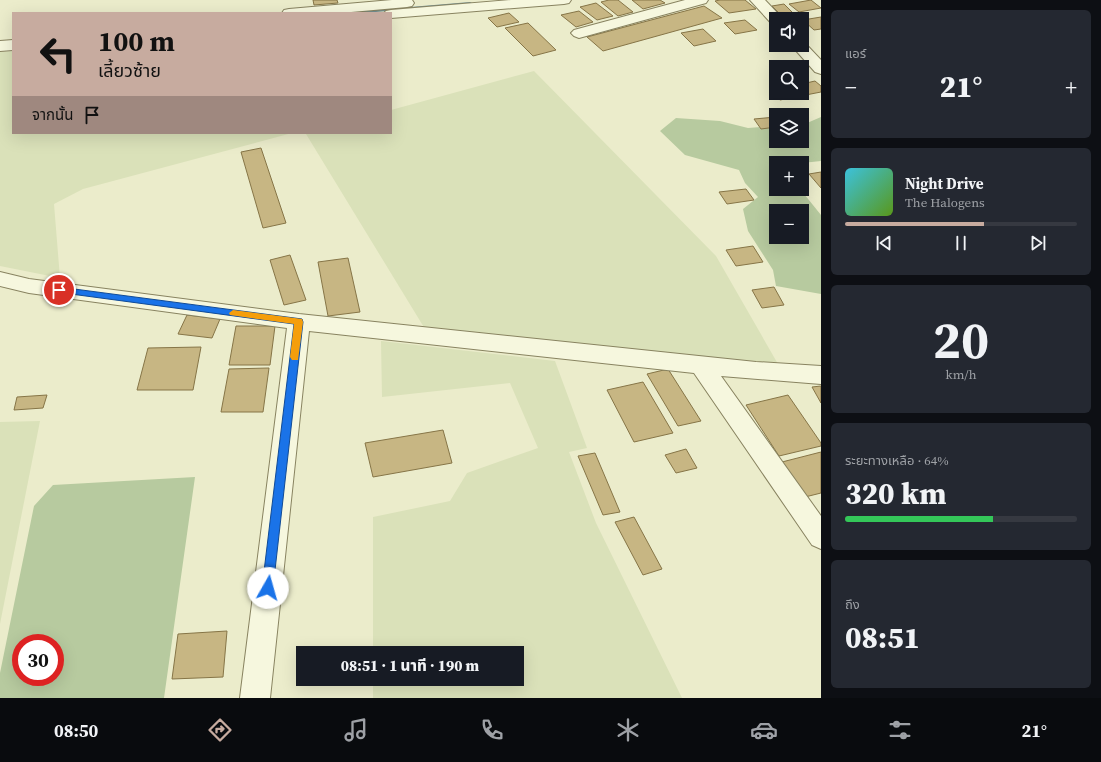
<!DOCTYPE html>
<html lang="th">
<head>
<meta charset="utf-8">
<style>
  :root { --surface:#171b24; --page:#242831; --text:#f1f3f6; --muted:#9ea1a6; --line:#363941; --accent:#c7ab9f }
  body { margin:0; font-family:"Source Serif 4","Noto Sans Thai",serif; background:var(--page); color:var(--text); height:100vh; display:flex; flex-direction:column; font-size:15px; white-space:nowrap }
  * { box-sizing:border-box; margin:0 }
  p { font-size:13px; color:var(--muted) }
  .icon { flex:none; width:22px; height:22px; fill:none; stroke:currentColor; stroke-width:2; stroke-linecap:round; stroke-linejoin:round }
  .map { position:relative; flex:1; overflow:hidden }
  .details { display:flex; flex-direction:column; gap:10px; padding:10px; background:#0d0f14; width:280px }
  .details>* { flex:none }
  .guide { position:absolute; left:12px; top:12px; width:380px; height:122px; border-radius:0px; box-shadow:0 4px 16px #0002; background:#c7ab9f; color:#111; overflow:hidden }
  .buttons { position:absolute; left:769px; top:12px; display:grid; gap:8px }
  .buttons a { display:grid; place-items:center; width:40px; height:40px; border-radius:0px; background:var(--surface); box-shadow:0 4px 16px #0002; font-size:20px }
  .speed { position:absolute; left:12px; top:634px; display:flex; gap:8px; font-size:20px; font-weight:700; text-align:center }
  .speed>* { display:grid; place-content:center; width:52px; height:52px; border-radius:50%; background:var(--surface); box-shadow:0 4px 16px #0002; line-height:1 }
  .speed .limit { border:6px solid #d22; background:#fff; color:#111 }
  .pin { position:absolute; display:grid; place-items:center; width:34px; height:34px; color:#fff; margin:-17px; border:2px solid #fff; border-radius:50%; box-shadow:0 1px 4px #0007 }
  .me { position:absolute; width:44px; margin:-22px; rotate:7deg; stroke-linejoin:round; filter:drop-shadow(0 0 3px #0008) }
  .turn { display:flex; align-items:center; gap:14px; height:84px; padding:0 20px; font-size:18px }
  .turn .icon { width:52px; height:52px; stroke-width:2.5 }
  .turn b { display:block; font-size:28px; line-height:34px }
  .then { display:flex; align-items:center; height:38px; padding:0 20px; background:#0003; gap:8px; font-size:15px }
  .big { font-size:30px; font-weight:800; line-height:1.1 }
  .details .widget { flex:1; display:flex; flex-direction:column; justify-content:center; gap:6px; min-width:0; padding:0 14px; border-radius:6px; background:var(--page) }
  .details .dial { align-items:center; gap:0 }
  .dial b { font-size:52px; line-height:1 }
  .song { display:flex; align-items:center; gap:12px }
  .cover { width:48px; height:48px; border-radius:6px; background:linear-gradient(135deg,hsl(190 70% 55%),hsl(90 70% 35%)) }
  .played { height:4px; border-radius:2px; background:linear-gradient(90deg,var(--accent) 60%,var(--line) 60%) }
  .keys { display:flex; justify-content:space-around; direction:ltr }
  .heat { display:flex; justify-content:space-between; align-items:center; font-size:22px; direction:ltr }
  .charge { height:6px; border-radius:3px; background:linear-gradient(90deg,#34c759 64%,var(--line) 0) }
  .trip { position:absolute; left:296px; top:646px; width:228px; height:40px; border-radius:0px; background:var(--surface); box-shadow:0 4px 16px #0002; font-weight:800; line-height:40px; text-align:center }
  .dock { display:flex; height:64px; justify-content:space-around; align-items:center; background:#090b0e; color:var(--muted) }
  .dock .icon { width:28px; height:28px }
  .dock .active { color:var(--accent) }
  .dock b { font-size:18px; color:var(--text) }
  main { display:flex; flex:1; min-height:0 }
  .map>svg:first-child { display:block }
  .farmland { fill:#dae1b9 }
  .green { fill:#b7ca9f; fill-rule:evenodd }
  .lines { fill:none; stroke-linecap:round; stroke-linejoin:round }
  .stream { fill:#728d8f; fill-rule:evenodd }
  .building { fill:#c7b683; stroke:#867547 }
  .minor-casing { stroke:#888360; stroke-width:2 }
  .minor { fill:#f6f7de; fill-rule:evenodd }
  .route { fill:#1a73e8; stroke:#114b97 }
  .slow { fill:#f59e0b }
</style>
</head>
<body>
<main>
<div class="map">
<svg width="821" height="698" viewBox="0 0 821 698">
  <rect width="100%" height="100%" fill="#ebeccb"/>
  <path class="farmland" d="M13,51v82h279l-209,56 -29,15 6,74 -60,-12v-214z
    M534,71l182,185 62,108 -353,-35 -119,-195 85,-1v-23z
    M381,341l174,20 32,87 -18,4 27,71 86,175h-309v-19h144v-26h-144v-136l77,-16 17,-28 71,-25 -28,-65 -128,14z
    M40,421l-40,203v-202z"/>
  <path class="green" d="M821,117v44l-19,2h-26v26h24l21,26v79l-45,-8 -3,-16 -25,-39 -5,-22 15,-12 -13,-14 -6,-13 -54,-15 -25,-24 16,-13 44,3 28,7 28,-2v15h26v-17l5,-1zM776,211h26v26h-26z
    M195,477l-31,221h-164v-25l34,-167 19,-21zM21,643h34v34h-34z"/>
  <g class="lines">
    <path class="stream" d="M470,2l2,1 -1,1 -107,9h-16l2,-1z"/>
  </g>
  <path class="building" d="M313,0h24l1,3 -24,2z
    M609,0h9l15,12 -15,4 -17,-14z
    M632,0h28l5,3 -22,6z
    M720,0h25l11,9 -27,4 -14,-12z
    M811,0l10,8 -22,4 -10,-8z
    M596,3l17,13 -16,4 -17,-13z
    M784,4l10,10 -12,2 -10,-10z
    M704,6l18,12 -119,33 -16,-14z
    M579,11l14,11 -17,5 -15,-12z
    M509,13l10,9 -22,5 -9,-9z
    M821,17v12l-7,1 -11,-10z
    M745,20l12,10 -22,4 -11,-11z
    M528,23l28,27 -23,6 -28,-28z
    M703,29l13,12 -22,5 -13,-13z
    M815,81l6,5v6l-41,8 -11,-10 7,-2v5h26v-9z
    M776,117v10l-15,2 -7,-10z
    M261,148l25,75 -23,5 -22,-76z
    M821,172v16l-12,-14z
    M746,189l8,11 -27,4 -8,-12z
    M753,246l10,16 -27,4 -10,-16z
    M290,255l16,45 -22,5 -14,-45z
    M348,258l12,54 -32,4 -10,-54z
    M774,287l10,18 -22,3 -10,-18z
    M187,315l33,4 -8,19 -34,-4z
    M236,326h39l-5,39h-41z
    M201,347l-8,43h-56l11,-42z
    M269,368l-6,44h-42l8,-43z
    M668,369l33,52 -23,5 -31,-52z
    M643,382l30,51 -39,9 -27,-52z
    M821,386v17l-9,-16z
    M47,395l-4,13 -29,2 3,-13z
    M788,395l33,48v3l-42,10 -33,-51z
    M443,430l9,33 -79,14 -8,-34z
    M686,449l11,19 -21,5 -11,-18z
    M821,452v41l-16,4 -23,-35z
    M595,453l25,59 -17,3 -25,-59z
    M634,517l28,52 -19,6 -28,-53z
    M227,631l-4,46 -51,2 6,-45z"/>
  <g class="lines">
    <g class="minor-casing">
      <path id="minor" d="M392,0h20l2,3 -2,3 -5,1 -67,6h-58l2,-3 5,-1z
        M511,0h60l-2,3 -5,1 -173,14v-5h-7l2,-2 5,-1z
        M685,0h23l-2,3 -127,35 -5,-2 -3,-3 3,-3z
        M750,0h15l18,19h-7v5l-5,-1z
        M13,40v10l-13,1v-10z
        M802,41l2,1 17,18v14l-6,-2 -24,-27h11z
        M0,272l29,7 270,35 457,48 65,4v18l-100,-8 100,140v33l-9,-4 -118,-172 -385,-42 -39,367h-30l47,-370 -258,-35 -29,-7z"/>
    </g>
    <use href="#minor" class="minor"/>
  </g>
  <path class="route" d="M59,287l243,32 1,3 -30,266 -1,4 -4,1 -4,-1 -2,-4 32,-264 -238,-32 -2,-2z"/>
  <path class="slow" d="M233,310l69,9 1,3 -5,38h-6l-2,-3 4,-33 -64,-9 -1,-2z"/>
</svg>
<div class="buttons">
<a><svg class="icon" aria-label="sound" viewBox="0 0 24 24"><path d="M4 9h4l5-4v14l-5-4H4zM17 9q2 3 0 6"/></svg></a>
<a><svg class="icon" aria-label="search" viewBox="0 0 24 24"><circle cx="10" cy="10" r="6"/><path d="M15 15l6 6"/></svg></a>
<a><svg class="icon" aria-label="layers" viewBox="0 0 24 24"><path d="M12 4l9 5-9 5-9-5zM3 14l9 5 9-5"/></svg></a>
<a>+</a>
<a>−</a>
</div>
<div class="speed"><div class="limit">30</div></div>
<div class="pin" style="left:59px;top:290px;background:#d93025"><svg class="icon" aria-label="arrive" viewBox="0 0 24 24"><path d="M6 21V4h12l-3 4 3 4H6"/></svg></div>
<svg class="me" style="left:268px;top:588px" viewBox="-20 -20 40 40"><circle r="19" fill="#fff"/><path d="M0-13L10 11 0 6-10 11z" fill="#1a73e8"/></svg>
<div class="trip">08:51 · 1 นาที · 190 m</div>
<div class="guide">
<div class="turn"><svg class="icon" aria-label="left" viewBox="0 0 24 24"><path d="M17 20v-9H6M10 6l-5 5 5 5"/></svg><div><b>100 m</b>เลี้ยวซ้าย</div></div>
<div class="then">จากนั้น<svg class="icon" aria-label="arrive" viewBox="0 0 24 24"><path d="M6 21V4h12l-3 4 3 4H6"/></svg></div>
</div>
</div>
<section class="details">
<div class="widget"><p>แอร์</p>
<div class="heat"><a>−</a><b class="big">21°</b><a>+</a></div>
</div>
<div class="widget">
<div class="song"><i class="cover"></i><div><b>Night Drive</b><p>The Halogens</p></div></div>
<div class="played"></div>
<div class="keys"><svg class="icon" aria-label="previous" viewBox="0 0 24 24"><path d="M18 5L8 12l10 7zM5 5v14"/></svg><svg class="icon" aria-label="pause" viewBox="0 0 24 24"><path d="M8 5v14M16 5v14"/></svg><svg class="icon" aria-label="next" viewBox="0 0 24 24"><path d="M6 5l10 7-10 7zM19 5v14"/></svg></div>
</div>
<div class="widget dial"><b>20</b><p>km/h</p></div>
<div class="widget"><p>ระยะทางเหลือ · 64%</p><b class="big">320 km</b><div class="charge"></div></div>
<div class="widget"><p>ถึง</p><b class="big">08:51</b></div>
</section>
</main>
<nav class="dock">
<b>08:50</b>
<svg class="icon active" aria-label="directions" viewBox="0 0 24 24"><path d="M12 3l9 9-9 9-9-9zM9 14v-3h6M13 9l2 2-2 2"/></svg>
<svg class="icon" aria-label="music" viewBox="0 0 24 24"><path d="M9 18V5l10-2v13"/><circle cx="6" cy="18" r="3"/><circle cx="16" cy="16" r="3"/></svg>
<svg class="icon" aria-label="phone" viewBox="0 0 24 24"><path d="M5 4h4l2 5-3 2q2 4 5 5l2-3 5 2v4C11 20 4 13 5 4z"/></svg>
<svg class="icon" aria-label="climate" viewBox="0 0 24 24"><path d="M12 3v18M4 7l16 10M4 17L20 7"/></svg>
<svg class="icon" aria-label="car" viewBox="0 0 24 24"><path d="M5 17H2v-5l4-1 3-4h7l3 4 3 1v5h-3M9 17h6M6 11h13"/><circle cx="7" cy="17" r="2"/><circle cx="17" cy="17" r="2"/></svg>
<svg class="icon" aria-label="filters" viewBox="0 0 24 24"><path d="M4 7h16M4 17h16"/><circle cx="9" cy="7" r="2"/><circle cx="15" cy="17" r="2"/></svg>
<b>21°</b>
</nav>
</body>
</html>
